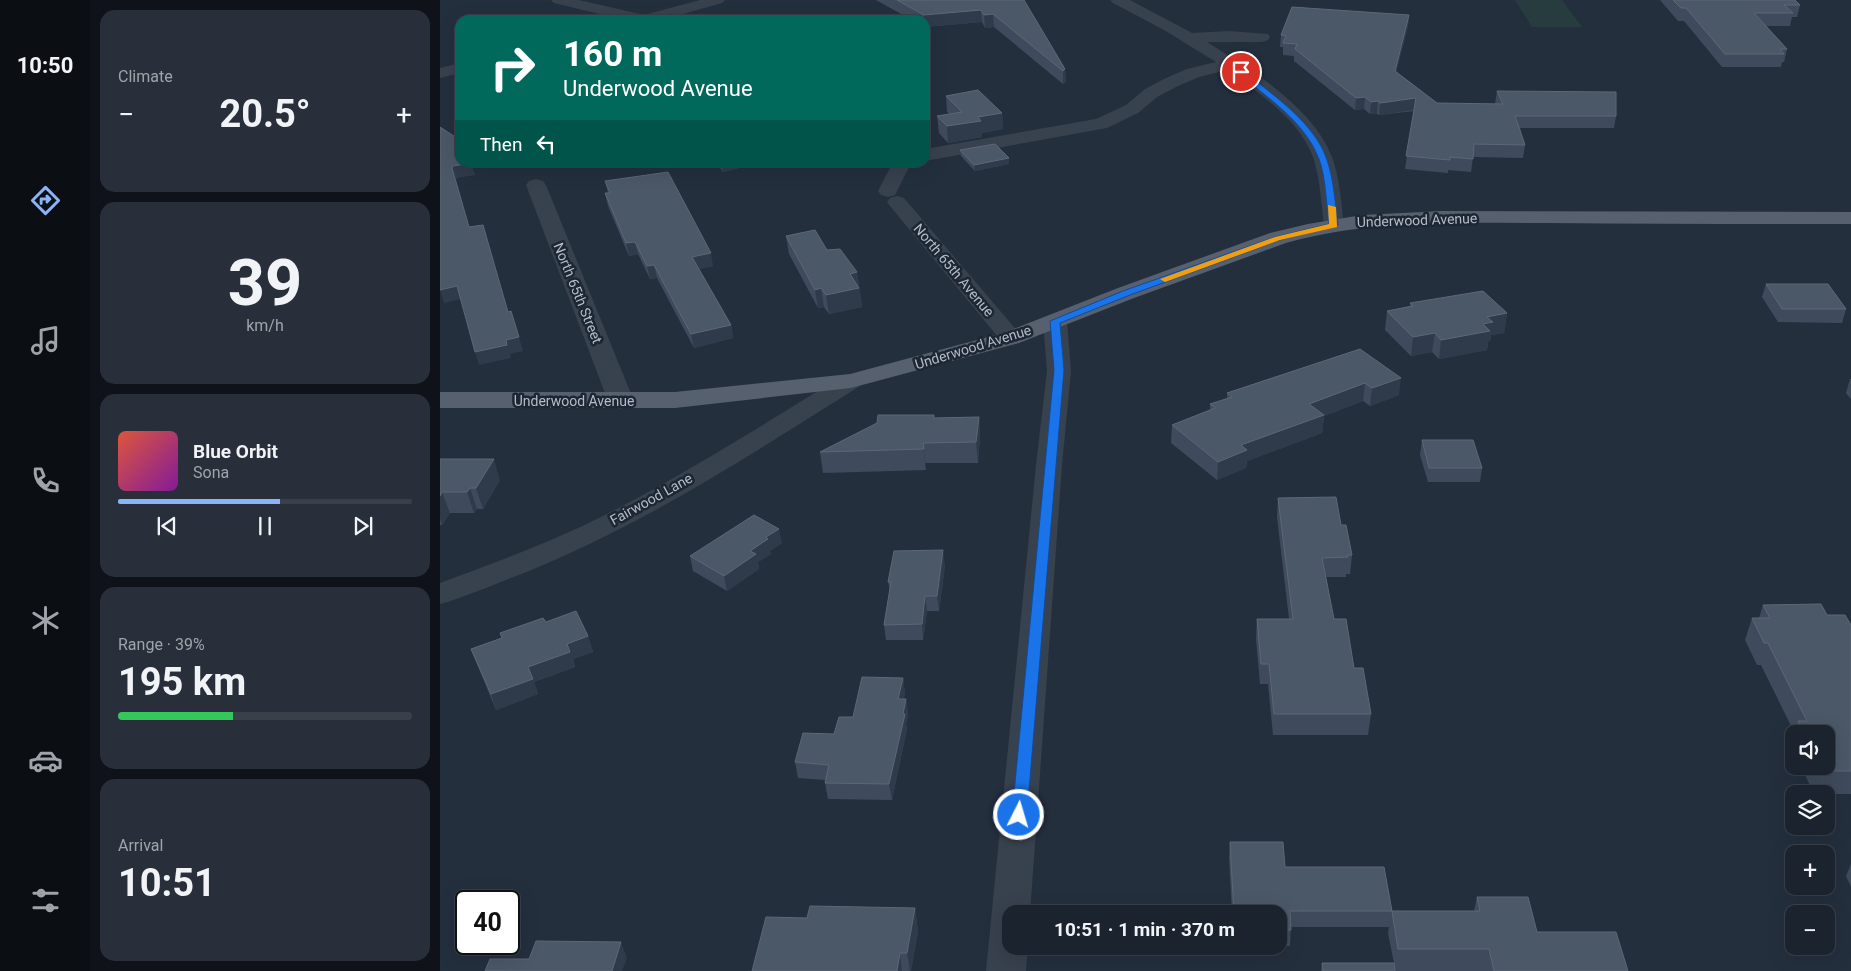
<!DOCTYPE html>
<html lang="en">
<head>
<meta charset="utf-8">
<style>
  :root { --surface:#1b232e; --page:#282f3a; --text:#f1f3f6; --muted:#a0a4aa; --line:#39404a; --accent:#8ab4f8 }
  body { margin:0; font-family:Roboto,sans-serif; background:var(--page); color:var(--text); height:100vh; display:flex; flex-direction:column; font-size:19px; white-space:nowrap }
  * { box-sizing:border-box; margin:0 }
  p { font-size:16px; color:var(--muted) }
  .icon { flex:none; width:28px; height:28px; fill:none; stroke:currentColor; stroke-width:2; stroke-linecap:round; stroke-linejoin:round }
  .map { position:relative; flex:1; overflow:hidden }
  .drawer { display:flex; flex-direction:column; gap:10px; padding:10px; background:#0f1319; width:350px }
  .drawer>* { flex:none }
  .banner { position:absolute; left:15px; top:15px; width:475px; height:152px; border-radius:15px; box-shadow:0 5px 20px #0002,0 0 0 1px var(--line); background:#00695c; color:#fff; overflow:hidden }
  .tools { position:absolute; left:1345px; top:725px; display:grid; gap:10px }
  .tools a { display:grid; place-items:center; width:50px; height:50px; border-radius:10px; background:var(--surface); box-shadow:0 5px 20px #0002,0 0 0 1px var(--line); font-size:25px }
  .speed { position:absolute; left:15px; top:890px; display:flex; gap:10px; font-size:25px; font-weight:700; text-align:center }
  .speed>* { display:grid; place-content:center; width:65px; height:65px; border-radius:50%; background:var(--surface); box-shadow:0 5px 20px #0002,0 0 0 1px var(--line); line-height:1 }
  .speed .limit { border:2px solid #111; border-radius:8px; background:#fff; color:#111 }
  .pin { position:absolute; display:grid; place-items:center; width:42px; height:42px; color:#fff; margin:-21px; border:2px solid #fff; border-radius:50%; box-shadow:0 1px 5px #0007 }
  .me { position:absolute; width:55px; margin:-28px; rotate:5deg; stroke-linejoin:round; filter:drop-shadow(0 0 4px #0008) }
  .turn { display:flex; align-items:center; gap:18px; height:105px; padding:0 25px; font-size:22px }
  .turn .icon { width:65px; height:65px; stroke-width:2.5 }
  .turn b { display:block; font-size:35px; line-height:42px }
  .then { display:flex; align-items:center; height:48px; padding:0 25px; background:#0003; gap:10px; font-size:19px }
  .big { font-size:38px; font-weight:700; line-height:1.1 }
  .drawer .widget { flex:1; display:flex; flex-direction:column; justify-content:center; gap:8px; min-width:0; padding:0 18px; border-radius:15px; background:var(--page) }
  .drawer .dial { align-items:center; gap:0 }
  .dial b { font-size:65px; line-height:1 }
  .song { display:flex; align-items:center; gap:15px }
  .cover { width:60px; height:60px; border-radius:8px; background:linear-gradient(135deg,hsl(10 70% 55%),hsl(290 70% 35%)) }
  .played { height:5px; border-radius:2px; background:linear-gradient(90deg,var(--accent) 55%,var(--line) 55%) }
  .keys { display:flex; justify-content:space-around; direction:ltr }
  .heat { display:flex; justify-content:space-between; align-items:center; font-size:28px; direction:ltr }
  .charge { height:8px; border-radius:4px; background:linear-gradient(90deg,#34c759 39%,var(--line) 0) }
  .trip { position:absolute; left:562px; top:905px; width:285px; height:50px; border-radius:15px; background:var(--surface); box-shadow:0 5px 20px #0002,0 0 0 1px var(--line); font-weight:700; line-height:50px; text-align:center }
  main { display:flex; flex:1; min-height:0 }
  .tab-bar { display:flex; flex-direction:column; width:90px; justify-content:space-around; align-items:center; background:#0b0e12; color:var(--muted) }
  .tab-bar .icon { width:35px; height:35px }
  .tab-bar .current { color:var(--accent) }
  .tab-bar b { font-size:22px; color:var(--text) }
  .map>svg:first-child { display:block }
  .green { fill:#263c3f }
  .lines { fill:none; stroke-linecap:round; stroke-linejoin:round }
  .minor { fill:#38414e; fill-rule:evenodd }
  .major { fill:#56606e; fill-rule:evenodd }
  .wall { fill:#3f4b5c }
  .shaded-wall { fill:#2f3b4b }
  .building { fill:#4b5868; stroke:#5c6777 }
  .route { fill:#1a73e8; stroke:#114b97 }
  .slow { fill:#f59e0b }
  .labels { text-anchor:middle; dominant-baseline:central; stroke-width:5; stroke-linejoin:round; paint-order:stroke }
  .street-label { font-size:14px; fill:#b4bcc9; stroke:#1d2633 }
</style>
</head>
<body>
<main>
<nav class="tab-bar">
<b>10:50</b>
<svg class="icon current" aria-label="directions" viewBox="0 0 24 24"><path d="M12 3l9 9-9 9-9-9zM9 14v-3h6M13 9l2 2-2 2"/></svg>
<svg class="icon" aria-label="music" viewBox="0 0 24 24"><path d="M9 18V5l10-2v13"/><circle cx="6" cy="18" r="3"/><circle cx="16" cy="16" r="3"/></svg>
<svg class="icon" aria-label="phone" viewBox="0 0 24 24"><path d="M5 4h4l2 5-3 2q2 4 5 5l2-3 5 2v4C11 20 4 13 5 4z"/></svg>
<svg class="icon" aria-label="climate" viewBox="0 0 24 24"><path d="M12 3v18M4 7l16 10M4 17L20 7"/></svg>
<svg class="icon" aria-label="car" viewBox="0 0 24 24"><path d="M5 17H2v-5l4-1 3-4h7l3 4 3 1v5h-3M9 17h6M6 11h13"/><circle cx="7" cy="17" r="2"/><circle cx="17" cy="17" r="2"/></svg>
<svg class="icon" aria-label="filters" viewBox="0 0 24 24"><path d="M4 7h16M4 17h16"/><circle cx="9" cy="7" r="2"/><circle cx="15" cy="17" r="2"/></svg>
</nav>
<section class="drawer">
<div class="widget"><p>Climate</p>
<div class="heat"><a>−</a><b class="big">20.5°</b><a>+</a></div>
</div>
<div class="widget dial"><b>39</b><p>km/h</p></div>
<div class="widget">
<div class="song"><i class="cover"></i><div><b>Blue Orbit</b><p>Sona</p></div></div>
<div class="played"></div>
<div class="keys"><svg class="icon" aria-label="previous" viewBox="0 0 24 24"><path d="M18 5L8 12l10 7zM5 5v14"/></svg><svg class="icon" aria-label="pause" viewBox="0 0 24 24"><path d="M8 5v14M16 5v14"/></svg><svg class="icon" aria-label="next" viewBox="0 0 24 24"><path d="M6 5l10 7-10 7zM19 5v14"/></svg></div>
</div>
<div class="widget"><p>Range · 39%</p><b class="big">195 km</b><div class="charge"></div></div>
<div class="widget"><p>Arrival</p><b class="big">10:51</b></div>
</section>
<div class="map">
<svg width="1411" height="971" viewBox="0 0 1411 971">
  <rect width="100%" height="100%" fill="#242f3e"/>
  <path class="green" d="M1075,0h47l20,27h-50z"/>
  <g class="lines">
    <path class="minor" d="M111,0h28l65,15 56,-15h25l-3,3 -60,17h-38l-70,-17z
      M670,0h20l62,33 37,-2 39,3 2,3 -2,3 -6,2h-55c43,27 106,65 125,115 8,22 9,45 12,68l-3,4 -7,2 -7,-2 -3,-4c-3,-23 -4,-47 -11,-68 -14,-38 -55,-65 -86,-87l-28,7 -21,9 -21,11 -19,16 -31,15 -182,33v-12l171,-30 30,-14 19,-16 21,-11 21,-9 29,-7 -52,-32 -51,-27z
      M20,63v10l-20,5v-10z
      M453,162h21l-6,7 -13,26 -7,2 -7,-2 -3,-4z
      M96,179l7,2 3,4 88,216 -4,5 -9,3 -9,-3 -4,-5 -82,-216 3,-4z
      M457,196l7,2 115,135 4,5 -4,5 -8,2 -8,-2 -113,-137 -3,-4 3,-4z
      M615,314l8,2 4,5 4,50 -9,94 -32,449h-19v32h17l-2,25h-40l50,-506 11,-94 -4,-50 4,-5z
      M411,374l9,2 3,5 -3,5c-113,71 -224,144 -349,192 -23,9 -47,19 -71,26v-21c54,-20 109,-40 161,-66 83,-42 162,-92 241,-141z"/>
    <path class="major" d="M1002,211l409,1v12c-101,0 -202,0 -302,-1 -89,0 -178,-4 -263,20l-152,55 -115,45 -168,45 -176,20h-235v-16h235l175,-18 153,-41 115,-45 152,-55 38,-9 54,-9z"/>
  </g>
  <path class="wall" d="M436,0h148l41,69 1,13 -3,2 -69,-57 -9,1 -3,-6 -57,5v-7h-13z
    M1220,0h135l5,5 -3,12h-5l-2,9h-24l21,23 -3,13h-2l-1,5h-59l-38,-46h-6z
    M969,15l-1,11 -12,46 41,31 58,1 2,-13 119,25 -2,12h-94l5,17 -2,13 -50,-1 -2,15 -23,-2v3l-43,-4 9,-58 -35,4 -2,-1h-7l-6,-5 -9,1 -61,-49v-5l-11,-1v-8h-3l1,-12z
    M506,96l56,17 1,16 -21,4v4l-34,6 -9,-10 -2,-17 13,-2 -3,-2z
    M520,150l49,8v6l-34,7 -14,-15z
    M276,162h49l-42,10z
    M165,181l108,85 -14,3 32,56 2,13 -39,10 -37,-70 -7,1 -12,-25 -9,2 -21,-50 -3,-13h3z
    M346,236l41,14 30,22 5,35 -33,7 -5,-7 -6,1 -29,-54z
    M1326,284l80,25 -4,14 -64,-1 -16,-25z
    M970,303l97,10 -3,20 -13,2 -1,7h-2l-1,8 -48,9 -7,-7 -21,4 -26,-26 2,-19 23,-5z
    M920,349l39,46 -29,11 -7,-5 -39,15 -2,17 -75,28 -1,7 -29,12 -46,-37 1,-18 38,-15v-6l17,-5v-6z
    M1410,379h1v20l-5,-6z
    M539,417l1,20 -2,26h-53l1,7 -103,3 -3,-21 115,-34z
    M982,440l60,28 -2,14h-52l-8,-27z
    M0,459l60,21 -17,29h-6l-3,4h-24l-8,12h-2z
    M838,498l74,57 -2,19h-4v3h-20l8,42 20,49 17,46 -3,21h-95l-5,-51h-8l-4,-45 1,-20h32l-12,-102z
    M342,543l-12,8 1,3 -13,8 1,7 -32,22 -34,-20 -3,-15z
    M505,565l-6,46h-12l-4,29h-37l-2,-15 6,-34 -2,-9z
    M1323,605l64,10 24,10v169h-37l-13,-28h25v-32h-32v18l-4,-8 4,-12 -33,-67h-4l-12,-25 7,-22h7z
    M106,622l42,14 5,16 -20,7 2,8 -41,15 4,12 -42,16 -19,-46 -6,-15 31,-11 -2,-5z
    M463,678l2,16 -2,5h3l2,16 -2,9 1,5 -15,71 -64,-1 -3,-16v-3l-27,-2 -3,-16 39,-28 19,-17z
    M790,842l55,25 107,44 -3,16h-98l-1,19h-11v-32h-47l-3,-56z
    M1411,864v23l-5,-11z
    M1037,897l60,35 91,39h-307l1,-8h72l-6,-30 4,-22h82z
    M475,908l3,23 -7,40h-159l55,-53z"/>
  <path class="shaded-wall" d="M541,10l1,12 -57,5 -1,-12z
    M553,14l1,13 -9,1 -1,-13z
    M969,15l-1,11 -15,57 2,-12z
    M625,69l1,13 -3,2v-13z
    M925,97l-1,12 -9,1 1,-12z
    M976,98l-2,12 -35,5 1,-12z
    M938,101l-1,13h-7l1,-12z
    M562,113l1,16 -21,4v4l-34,6 -1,-17 31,-9z
    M569,158v6l-34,7 -1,-6z
    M281,162h44l-42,10z
    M31,163l4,12 -18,3 -1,2 -4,-12 1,-2z
    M195,242l3,12 -9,2 -3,-13z
    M271,253l2,13 -18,4 -3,-13z
    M214,265l3,13 -7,1 -3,-13z
    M417,272l5,35 -33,7 -3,-19 24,-21z
    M17,286l4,13 -17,4 -4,-13z
    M381,288l3,19 -6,1 -3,-18z
    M1067,313l-3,20 -13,2 -1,7h-2l-1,8 -48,9 2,-19 42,-16 4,-7z
    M291,325l2,13 -39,10 -3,-14z
    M995,333l-3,19 -21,4 2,-19z
    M79,337l4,14 -13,3 1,4 -32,7 -4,-13 31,-12z
    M961,378l-2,17 -29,11 2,-18z
    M925,383l-2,18 -39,15 -2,17 -75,28 -1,7 -29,12 1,-18 23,-17 68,-41z
    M539,417l1,20 -2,26 -2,-21z
    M483,443l2,20 1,7 -2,-21z
    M54,459l6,21 -17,29 -7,-21z
    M30,488l7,21 -3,4 -7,-21z
    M2,492l8,21 -8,12 -2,-6v-23z
    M339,529l3,14 -12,8 1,3 -13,8 1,7 -32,22 -3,-15 26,-25 16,-14z
    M503,550l2,15 -6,46 -2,-15z
    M485,596l2,15 -4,29 -1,-16z
    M148,636l5,16 -20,7 2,8 -41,15 4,12 -42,16 -5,-16 37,-27 39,-23z
    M463,678l2,16 -5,21 -2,-16z
    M466,699l2,16 -2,9 1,5 -15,71 -3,-16z
    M475,908l3,23 -7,40h-1l-3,-18z
    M181,942l6,16 -5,13h-10z
    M460,953l2,18h-5z"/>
  <path class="building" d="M457,0h127l41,69 -2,2 -70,-57 -9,1 -3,-5 -57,5z
    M1233,0h122l5,5h-16l9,8h-39l33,36h-7l4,5h-59l-39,-46h-5z
    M852,7l117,8 -14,56 42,32 66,1 -6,-13 119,1v24h-101l10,29 -51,-1 -1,15 -23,-2v3l-44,-4 10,-58 -36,5 -2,-2 -7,1 -6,-5 -9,1 -61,-49 2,-5 -14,-1 3,-7 -5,-1z
    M538,90l24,23 -24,4 3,4 -34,5 -10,-10 25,-4 -16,-16z
    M0,127l20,13v22l11,1 -18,3 -1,2 17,59 14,-2 25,87 3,-1 8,26 -13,3 1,5 -32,7 -18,-66 -17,4z
    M555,144l14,14 -35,7 -14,-15z
    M228,172l43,81 -19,4 39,68 -40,9 -37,-69 -7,1 -12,-24 -9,1 -21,-50h5l-5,-12z
    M375,230l12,20 13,-1 17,23 -7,2 9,14 -33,7 -5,-7 -6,2 -29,-54z
    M1326,284h62l18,25h-64z
    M1043,291l24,22 -20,4 6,5 -10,2 7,7 -49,9 -6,-7 -22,4 -26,-26 26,-5 -3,-3z
    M920,349l41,29 -29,10 -7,-5 -56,21 15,11 -83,30 6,5 -29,12 -46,-37 43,-17 -5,-4 22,-7 -5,-4z
    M438,415h56v3l45,-1 -3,25 -53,1 1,6 -104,3 57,-29z
    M982,440h51l9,28h-53z
    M0,459h54l-18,29h-6l-3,4h-25l-2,4z
    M896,497l5,28h5l6,30h-5l1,2 -26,1 12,61h12l8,49h9l8,46h-97l-5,-50h-8l-4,-45h36l-15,-121z
    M314,515l25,14 -13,8 2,2 -18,12 6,3 -32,22 -34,-20z
    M503,550l-6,46h-12l-3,28 -38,1 7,-43h-3l6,-31z
    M1381,604l6,11h18l6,10v146h-28l-3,-5h6v-32h-22l-6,-13h9l-39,-78h-4l-12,-25h18l-7,-13z
    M136,611l12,25 -21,8 3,8 -42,15 5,12 -42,15 -20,-45 31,-11 -2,-5 43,-15 3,4z
    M422,677l41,1 -5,21h8l-3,15h2l-16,70 -64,-1 4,-18 -34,-3 8,-29 31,1 5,-17h14z
    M790,842h53l2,25h99l8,44h-102l1,19h-12v-16h-45z
    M1037,897h51l9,35h79l12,39h-134l-5,-22h-91l-6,-38h88z
    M370,906l105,2 -8,45h-7l-3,18h-145l14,-54 41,1z
    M96,941l85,1 -9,29h-127l5,-12h39z
    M882,963h72l1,8h-72z"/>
  <path class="route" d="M799,71h4c30,24 72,52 84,89 7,20 8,44 11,65l-58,15 -150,55 -70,28 4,47 -37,445 -3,4 -5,2 -5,-2 -2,-4 42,-445 -4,-49 73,-30 152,-54 54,-13c-3,-20 -3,-47 -10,-65 -14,-37 -51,-61 -80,-85z"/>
  <path class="slow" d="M888,205l8,2 1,20 -57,13 -112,41 -3,1 -5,-3 115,-42 54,-13z"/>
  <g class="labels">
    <g class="street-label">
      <text transform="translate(977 220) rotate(-2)">Underwood Avenue</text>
      <text transform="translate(514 270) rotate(50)">North 65th Avenue</text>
      <text transform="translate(138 293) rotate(68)">North 65th Street</text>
      <text transform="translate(533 347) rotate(-17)">Underwood Avenue</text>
      <text x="134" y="401">Underwood Avenue</text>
      <text transform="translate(211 499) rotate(-29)">Fairwood Lane</text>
    </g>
  </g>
</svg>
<div class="tools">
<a><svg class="icon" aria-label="sound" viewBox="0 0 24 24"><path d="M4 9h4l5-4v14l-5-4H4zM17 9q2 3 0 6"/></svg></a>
<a><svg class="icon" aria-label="layers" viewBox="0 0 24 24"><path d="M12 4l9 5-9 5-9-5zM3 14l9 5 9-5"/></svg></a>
<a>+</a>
<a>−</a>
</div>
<div class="speed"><div class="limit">40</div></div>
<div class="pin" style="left:801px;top:72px;background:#d93025"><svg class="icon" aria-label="arrive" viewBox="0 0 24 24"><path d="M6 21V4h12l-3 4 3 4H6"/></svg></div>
<svg class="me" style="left:579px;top:815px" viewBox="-20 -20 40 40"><circle r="17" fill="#1a73e8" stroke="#fff" stroke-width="3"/><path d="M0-11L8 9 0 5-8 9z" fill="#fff"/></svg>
<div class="trip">10:51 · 1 min · 370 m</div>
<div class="banner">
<div class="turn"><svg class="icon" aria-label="right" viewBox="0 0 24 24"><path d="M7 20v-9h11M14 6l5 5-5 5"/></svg><div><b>160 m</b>Underwood Avenue</div></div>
<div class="then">Then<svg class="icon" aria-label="left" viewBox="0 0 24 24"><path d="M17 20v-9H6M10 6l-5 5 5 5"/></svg></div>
</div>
</div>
</main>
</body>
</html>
